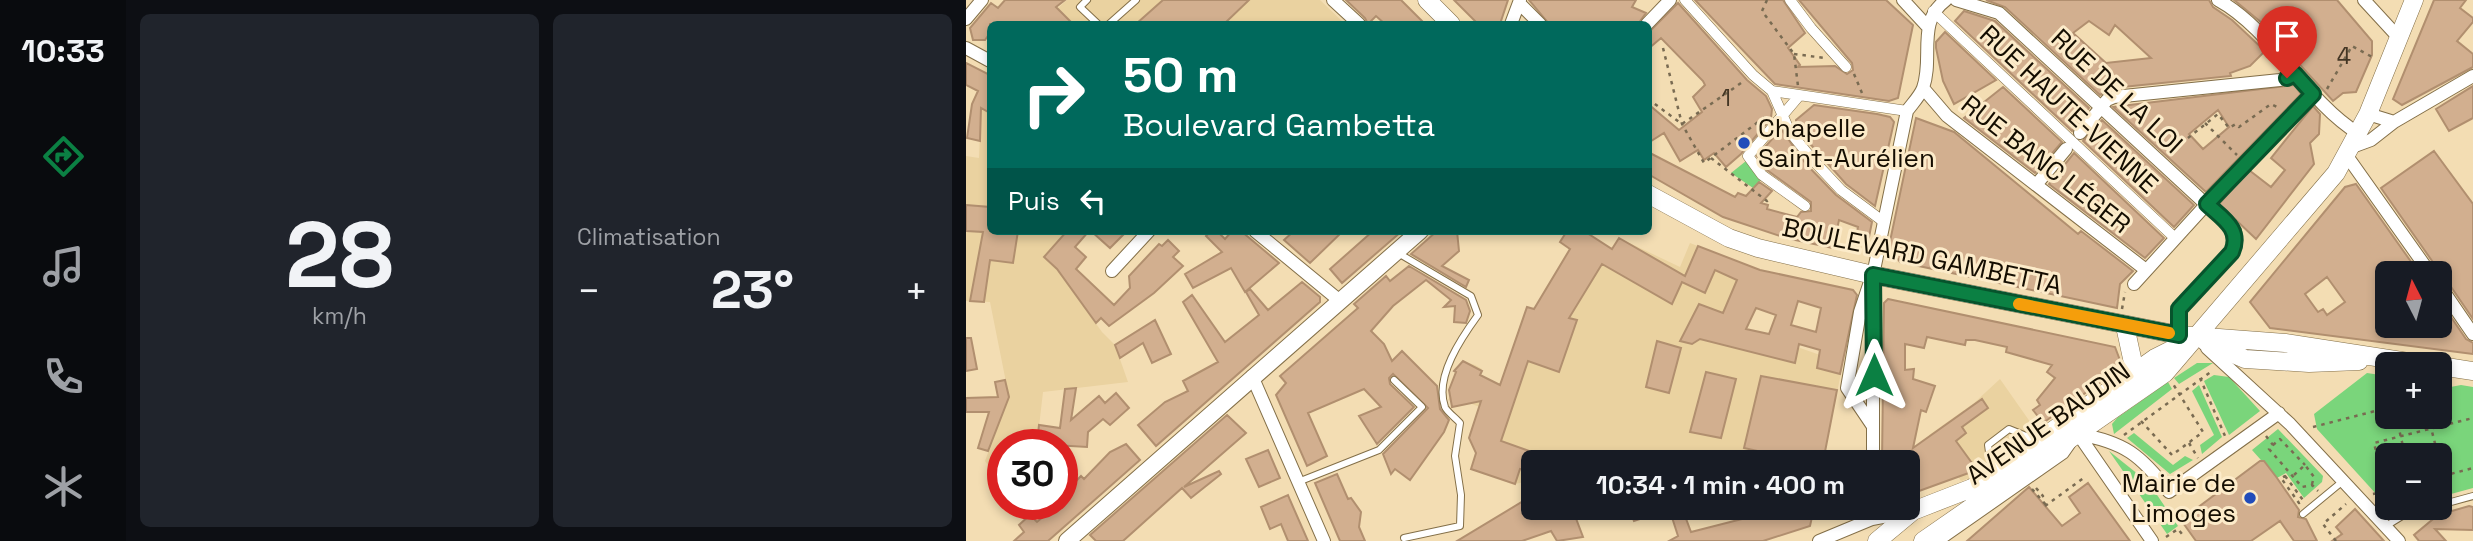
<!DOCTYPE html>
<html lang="fr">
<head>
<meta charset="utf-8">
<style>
  :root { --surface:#171b24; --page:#20242c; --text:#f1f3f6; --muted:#9ea1a6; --accent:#0b8043 }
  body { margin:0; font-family:"Space Grotesk",sans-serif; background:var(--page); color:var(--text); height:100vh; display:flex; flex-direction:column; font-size:26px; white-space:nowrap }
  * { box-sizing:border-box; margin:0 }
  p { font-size:23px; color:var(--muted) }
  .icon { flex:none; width:38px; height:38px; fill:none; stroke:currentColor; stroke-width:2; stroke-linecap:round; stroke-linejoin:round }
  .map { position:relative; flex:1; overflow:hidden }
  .side { display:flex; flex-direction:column; gap:14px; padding:14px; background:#0d0f14; width:840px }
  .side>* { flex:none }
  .guide { position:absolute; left:21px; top:21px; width:665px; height:214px; border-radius:10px; box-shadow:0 4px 10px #0003; background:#00695c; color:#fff; overflow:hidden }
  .needle { width:46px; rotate:354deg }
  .controls { position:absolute; left:1409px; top:261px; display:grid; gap:14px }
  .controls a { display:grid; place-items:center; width:77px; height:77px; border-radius:10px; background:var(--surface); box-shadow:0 4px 10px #0003; font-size:35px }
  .speed { position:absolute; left:21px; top:429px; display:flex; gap:14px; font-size:35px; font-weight:700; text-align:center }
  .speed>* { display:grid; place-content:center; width:91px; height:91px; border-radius:50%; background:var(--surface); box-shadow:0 4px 10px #0003; line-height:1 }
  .speed .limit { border:10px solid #d22; background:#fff; color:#111 }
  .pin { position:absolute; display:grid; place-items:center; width:60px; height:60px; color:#fff; margin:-72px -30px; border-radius:50% 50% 50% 0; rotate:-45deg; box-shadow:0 0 7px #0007 }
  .pin .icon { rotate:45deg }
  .me { position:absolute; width:77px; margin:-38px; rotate:0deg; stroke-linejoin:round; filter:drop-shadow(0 0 5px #0008) }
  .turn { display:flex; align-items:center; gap:24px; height:147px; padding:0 21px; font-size:32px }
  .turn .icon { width:91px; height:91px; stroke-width:2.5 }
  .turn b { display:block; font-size:49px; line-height:60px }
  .then { display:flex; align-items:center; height:66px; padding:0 21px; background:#0003; gap:14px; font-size:26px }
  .big { font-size:52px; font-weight:800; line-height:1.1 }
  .side .card { flex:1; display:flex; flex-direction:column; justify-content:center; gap:10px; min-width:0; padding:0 24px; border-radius:10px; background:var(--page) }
  .side .dial { align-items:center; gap:0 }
  .dial b { font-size:91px; line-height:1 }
  .heat { display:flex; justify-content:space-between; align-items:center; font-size:38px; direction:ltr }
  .side .tiles { flex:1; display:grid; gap:14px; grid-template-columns:repeat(2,1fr) }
  .trip { position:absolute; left:555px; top:450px; width:399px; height:70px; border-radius:10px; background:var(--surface); box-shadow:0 4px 10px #0003; font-weight:800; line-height:70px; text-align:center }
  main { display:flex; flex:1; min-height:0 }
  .dock { display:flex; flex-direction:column; width:126px; justify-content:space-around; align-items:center; background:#090b0e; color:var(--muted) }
  .dock .icon { width:49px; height:49px }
  .dock .on { color:var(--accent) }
  .dock b { font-size:32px; color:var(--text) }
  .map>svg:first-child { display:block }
  .built { fill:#ead2a0 }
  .green { fill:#7ad57b }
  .building { fill:#d2af8f; stroke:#b18f6f; stroke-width:2; fill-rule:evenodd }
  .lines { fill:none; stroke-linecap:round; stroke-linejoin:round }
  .service-casing { stroke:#836f48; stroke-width:8 }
  .pedestrian-casing { stroke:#836f48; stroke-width:11 }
  .minor-casing { stroke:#836f48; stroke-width:14 }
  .tertiary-casing { stroke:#836f48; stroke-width:18 }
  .secondary-casing { stroke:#836f48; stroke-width:19 }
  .path { stroke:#796b52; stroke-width:2.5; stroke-dasharray:3.5 5; stroke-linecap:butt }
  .service { stroke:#fff; stroke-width:6 }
  .pedestrian { stroke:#fff; stroke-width:10 }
  .minor { stroke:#fff; stroke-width:12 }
  .tertiary { stroke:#fff; stroke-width:16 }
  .secondary { stroke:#fff; stroke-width:18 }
  .route-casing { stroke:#07532c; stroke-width:18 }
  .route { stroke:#0b8043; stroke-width:12 }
  .slow { stroke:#f59e0b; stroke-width:12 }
  .poi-dot { fill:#214cba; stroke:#fcebc9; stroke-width:2.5 }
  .labels { text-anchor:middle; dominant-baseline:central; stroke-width:6; stroke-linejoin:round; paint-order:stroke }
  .number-label { font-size:23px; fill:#443624 }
  .street-label { font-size:26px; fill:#140d01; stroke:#fcebc9 }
  .poi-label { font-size:26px; fill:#140d01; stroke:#fcebc9; text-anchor:start }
</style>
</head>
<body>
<main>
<nav class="dock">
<b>10:33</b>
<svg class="icon on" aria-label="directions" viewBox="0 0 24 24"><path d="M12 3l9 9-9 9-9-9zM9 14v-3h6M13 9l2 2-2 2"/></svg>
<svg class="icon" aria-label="music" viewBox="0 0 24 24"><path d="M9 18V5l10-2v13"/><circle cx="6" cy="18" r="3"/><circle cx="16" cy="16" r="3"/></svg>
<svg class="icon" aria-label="phone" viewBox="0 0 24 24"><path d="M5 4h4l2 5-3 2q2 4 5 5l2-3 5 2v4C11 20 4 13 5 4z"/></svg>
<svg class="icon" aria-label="climate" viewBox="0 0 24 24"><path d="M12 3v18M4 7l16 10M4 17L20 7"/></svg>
</nav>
<section class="side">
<div class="tiles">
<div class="card dial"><b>28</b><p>km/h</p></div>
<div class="card"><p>Climatisation</p>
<div class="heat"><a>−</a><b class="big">23°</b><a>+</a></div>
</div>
</div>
</section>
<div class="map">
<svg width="1507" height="541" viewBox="0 0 1507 541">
  <rect width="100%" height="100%" fill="#f3ddb3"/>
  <path class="built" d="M101,0h253l25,24h-305z
    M24,91v140h99l-33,37 46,64 13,13 13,37 -85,10 -6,52h-34v43l-18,-26 24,-64 -19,-95 -24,-1v-145l13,2 2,-48z
    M653,238l61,29 10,-24 70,27 -7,17 8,8 -15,34 97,34 -20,99h-70l-67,-8 -69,8h-84v18l-18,4 -44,-15 6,-20 -8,-11 9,-26 12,-1 -26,-10 -3,4 -13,-5 5,-9 -3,-3 6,-17 7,-10 12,4 7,4 -2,10 20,7 27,-79 7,2 35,-58 30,19z
    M1034,379l35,50 -63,48 -11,4 -32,-46 45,-32z"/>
  <path class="green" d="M780,161l15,19 -8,8 -22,-15z
    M1231,363h16l-34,21 -5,-6z
    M1401,373l20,3v40h53v-27l21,-4 12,2v101l-33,9v-42h-53v51l-70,-77 -3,-15z
    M1248,375l15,2 31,34 -31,24 -25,-54z
    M1202,382l4,7 -58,45 -2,-10 5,-6z
    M1233,385l23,52 -20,17 -2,-9 14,-10 -22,-44z
    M1312,429l45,47 -1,6 -18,16 -18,-25 -9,5 -25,-28z
    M1168,433l39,32 12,-9 8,4 -23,14 -43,-36z
    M1143,451l40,32 29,43 -11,8z"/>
  <path class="building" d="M39,0h60l-9,7 17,17h-83v9l-5,7h-12l-3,-12 21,-25 7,5z
    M197,0h86l-25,24h-88z
    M380,0h55l24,24h-40l-9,-8 -8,8 -3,-6z
    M488,0h54l-8,24h-22z
    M563,0h107l-4,7 14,6 -8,11h-89z
    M729,0h88l22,33 -17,15 12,17 -2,2 37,-1 12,8 6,-4 -1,-7 -53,-63h87l27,25 -15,73 -9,3 -114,-17z
    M1020,0h223l4,7 19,13 33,31 -15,15 -20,7 1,3 -118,12 -13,7 -95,-88zM1123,21l20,14 6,-10 36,33 -45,5 -33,-30z
    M1268,0h103l35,41v14l-16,37 -13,1 -10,8 -71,-78z
    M1468,0h32l-6,8 13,10v4l-16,19 16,13v13l-71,38 -9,-6z
    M712,3l69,77 19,16 6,13 -1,9 -30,36 -15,13 -12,-14 -10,7 -6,-10 -18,11 -16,-28 -16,10v-39l31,26 23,-18 -9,-15 12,-12 -2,-4 -42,-43 -13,11v-16z
    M998,11l31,10 94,87 -17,23 -117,-110z
    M979,32l51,48 -42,24 -11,-23 -7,-33v-6z
    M0,63l24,12v38l-9,-5 -1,33 -13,-3 5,-34 6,-13 -12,-6z
    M1328,85l7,9 -95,98 -93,-85zM1252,110l11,17 -26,22 -14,-15z
    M1507,86v32l-24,13 -13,-22z
    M1037,87l59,55 -27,31 -71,-55z
    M848,105l63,9 13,3 4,5 -19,84 -29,-22 -50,-56v-8z
    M1347,106l7,8 -1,20 -9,9 4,21 -58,75 -37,-35 30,-34 22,17 14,-17 -14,-12z
    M950,118l38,14 124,102 3,-3 52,40 -13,13 -3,24 -217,-46 -11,-16z
    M1136,120l92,85 -20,22 -91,-86z
    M815,129l25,35 30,31 36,27 -3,15 -12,-5 1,-5 -19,-7 -6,28 -47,-10 -63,-21 -75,-43v-22l87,45 3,-4 8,3 13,-14 13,9 -11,12 7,2 -1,4 30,8 4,-5 10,-1v-9l-44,-32 -10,-14z
    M1468,151l39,53v115l-26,-38 -7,-4 -3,-9 -56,-80z
    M1108,153l90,85 -19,20 -96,-74z
    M1390,184l63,89h-32v53h53v-25l26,38 7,4v11l-203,-26 -20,-26 95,-115zM1361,277l18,25 -18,13 -4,-6 -5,3 -13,-18z
    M0,205l24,2v24h28l-5,32 -23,-3 -6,42 -14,-1 13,-69 -17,-1z
    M101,231h22l-14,16 11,10 -10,12 38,36 16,-17 -1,-12 30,-32 3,2 6,-6 11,11 -6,6 10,9 -29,27 -45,33 -8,-8 -5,5 -39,-54 -13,-12z
    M125,231h36l-17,17z
    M245,231h6l8,8 7,-8h9l38,32 -34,29 -14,-24 -38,20 -8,-14 37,-22 -16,-16z
    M328,231h49l-33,32 -26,-23z
    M407,231h29l-60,52 -12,-14z
    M471,231h20l2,20 -17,15 27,14 -3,7 -55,-33z
    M601,231h17l28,18 7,-11 66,38 13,-30 62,24 93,20 4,5 -17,79 -23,-6 3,-18 -21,-6 -4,19 -95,-24 -8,5 -12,-3 19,-37 24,9 14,-33 -22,-10 -10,23 -23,-11 -10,22 -70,-40 -33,54 8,2 -18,52 -31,-11 -27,80 31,11 -7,18 -5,-1 -5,15 -44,-15 5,-16 -7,-15 12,-37 -29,6 -3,-17 7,-18 -2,-1 9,-10 19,10 -2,4 20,10 27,-78 7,2 36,-60 -10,-7zM832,301l23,7 -5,24 -25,-7zM790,308l20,7 -7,19 -23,-5z
    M443,266l57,34 4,11 -4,12 -12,-1 1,-16 -11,1 7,-7 -25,-20 -33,26 -22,25 13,13 8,17 10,-10 35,35 3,23 9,11 -5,12 -34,48 -15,-11 -4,5 -8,-20 45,-46 -35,-34 -4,4 1,6 24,23 -37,37 -18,-28 22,-9 -17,-18 -56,24 19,43 -20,10 -31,-71 10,-12 -6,-7 78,-68 -4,-4 32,-28 4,5z
    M336,282l18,15v5l-164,144 -18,-21 27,-23 23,-11 -5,-10 35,-19 -35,-60 9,-7 33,47 34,-27 -13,-23 4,-3 18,21z
    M922,299l227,48 6,16 -2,6 -76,54 -10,-13 7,-5 -3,-5 18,-22 -8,-6 5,-7 -46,-13 1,-5 -32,-7h-9l-1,5 -38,-8 -3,11 -19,-4v26l9,-1 -1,10 22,7 -9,26 -5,-2 -8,38 69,-49 6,9 -26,19 4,6 -10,8 21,29 -69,25v-33h-26l2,-159z
    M189,320l16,34 -19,9 -9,-20 -23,15 -5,-13z
    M0,338h5l6,31 -11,2z
    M691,341l24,7 -12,45 -23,-6z
    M740,372l30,7 -15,59 -31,-6z
    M795,376l76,14 -14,72h-30v-3l-49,-11z
    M39,380l4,17 -21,54 -10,-3 11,-36h-23v-14l32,-1 -3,-15z
    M110,388l-5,32 28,-24 6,7 11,-10 13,15 -19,17 -7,-6 -15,13 -1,15 -50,-3 2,-19 21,3 5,-39z
    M261,415l19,18 -62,54 35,-16 2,3 -30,24 -9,-10 -59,53h-27l-6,-6z
    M160,444l14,16 -92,81h-34l10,-9 -5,-7 11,-10 7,7 21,-18h4l6,-9 -3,-3 16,-16 3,3 26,-27z
    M302,450l12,28 -21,9 -13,-28z
    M1294,461h4l13,17 22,32 -1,7 8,2 11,22h-23l-14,-20 -29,20h-55l-15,-21z
    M371,474l11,25 3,-1 10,14 -2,15 6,14h-25l-25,-58z
    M1122,483l42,58h-163l62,-54 33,39 18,-13 -11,-16z
    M322,495l2,5 18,41h-20l-7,-17 -11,5 -9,-22z
    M559,500l6,12 10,-4h31l11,29 -26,4 -6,-10 -29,10h-65z
    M1503,506l4,1v23l-38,-1 11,12h-27l-5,-6 24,-20z
    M663,508h17l3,8 -15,5z
    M703,508h13l9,24 51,-13 -2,-11h22l3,7 22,-7h27l-4,18 -47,15h-94l9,-5z
    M1389,509l29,32h-52l10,-7 -6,-7z"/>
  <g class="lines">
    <g class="service-casing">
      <path id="service" d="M121,0l-7,7 18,17
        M143,24l27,-24
        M432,253l73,43 7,19c-16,22 -44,62 -33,92 2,5 11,11 15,16l-5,33 6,39 -1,31 -56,12
        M1026,473l-4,-28 21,-16 27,11
        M332,482l81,-32 43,-43 -28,-27
        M1474,505l33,-9
        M1337,514l40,-33
        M1420,526l21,-13 22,-5
        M976,541l123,-86 7,-10"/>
    </g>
    <g class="pedestrian-casing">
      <path id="pedestrian" d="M719,0l68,75 19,16 18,41 22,27 29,31 43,32
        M824,0l21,28 35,39
        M967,11l242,227
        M806,91l135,20
        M833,96l-51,60 14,19 43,31"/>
    </g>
    <g class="minor-casing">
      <path id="minor" d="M367,0l26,24
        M937,0l24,26
        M990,0l43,13 236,218 1,12 -3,9 -54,57v26
        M1252,0c55,30 86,100 141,134
        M1398,0l35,38
        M553,3l21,21
        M0,19l16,-19
        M545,24l9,-24
        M681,24l23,-24
        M0,48l24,13
        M957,88l24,28 199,154
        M1428,122l79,-46
        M1114,133l27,-33 7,-3 166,-17 15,-6
        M1386,147l19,-7 23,-18 -26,-8
        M1381,156l83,117
        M1070,185l30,-36
        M289,231l85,70
        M146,271l37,-40
        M905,279l-11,33 -13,76 25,37
        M1168,284l111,-122 68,-68
        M1474,286l33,48
        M1241,348l83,76 109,117
        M286,376l72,165
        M1110,431l76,110
        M1112,434c46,8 63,21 91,58l110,-79
        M907,462v-187l34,-164c5,-7 13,-15 16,-23 11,-31 -7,-66 23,-88
        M853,541l53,-22 37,-7"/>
    </g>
    <g class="tertiary-casing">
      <path id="tertiary" d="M101,541l353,-310"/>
    </g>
    <g class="secondary-casing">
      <path id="secondary" d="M461,0l24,24
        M682,194l81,44 29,10 115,27 306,60 106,8 136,21
        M1159,326l10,46
        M1240,342l39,17 64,4 50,-2
        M1474,366l33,5
        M911,541l36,-30 59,-23 183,-130 38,-19
        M957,541l242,-168 171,-200 32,-59 46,-114"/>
    </g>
    <path class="path" d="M801,0l-5,11 32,43 4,32
      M697,48l19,76 22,39 62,-47
      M828,54l31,4
      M888,74l8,19
      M1361,89l25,-43 22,12
      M682,99l34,25 62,-43
      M1239,123l32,32
      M1202,154l50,-40 11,14 7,-4 3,3 32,-23 6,3
      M745,158l56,43 4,-4
      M1156,309l3,-17
      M1234,378l25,58
      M1430,416l9,39
      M1462,416l10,39
      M1175,421l31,34 31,-23 -30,-48
      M1347,427l74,-19
      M1158,435l88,-64
      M1300,436l7,9 -4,4 33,38 10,-2 6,6
      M1223,443l9,15
      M1307,445l7,-6 25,26
      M1474,461l3,15 -3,1
      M1328,475l11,-10 9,12 -2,7
      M1319,476l18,24 -4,3 -18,-25z
      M1477,476l30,-8
      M1246,478l9,12
      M1070,488l7,8 -3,2
      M1066,489l14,16
      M1420,491l-12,-48 99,-25
      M1407,494l14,-3
      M1079,506l40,-29
      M1200,537l12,-8 4,5 4,-2
      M1370,541l-13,-17 23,-20"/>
    <use href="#service" class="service"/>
    <use href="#pedestrian" class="pedestrian"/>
    <use href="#minor" class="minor"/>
    <use href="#tertiary" class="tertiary"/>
    <use href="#secondary" class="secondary"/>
  </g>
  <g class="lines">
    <g class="route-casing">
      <path id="route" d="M908,375l-1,-100 306,60v-26l53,-57c10,-23 -10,-34 -25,-48l106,-110 -18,-20 -8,4"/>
    </g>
    <use href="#route" class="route"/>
    <path class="slow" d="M1053,304l150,29"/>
  </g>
  <g class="poi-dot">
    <circle cx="778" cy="143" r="7"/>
    <circle cx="1284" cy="498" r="7"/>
  </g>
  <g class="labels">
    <g class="number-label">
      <text x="1378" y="56">4</text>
      <text x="760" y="98">1</text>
    </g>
    <g class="street-label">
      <text transform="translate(1151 91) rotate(43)">RUE DE LA LOI</text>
      <text transform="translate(1103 109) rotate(43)">RUE HAUTE-VIENNE</text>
      <text transform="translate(1080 164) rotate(38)">RUE BANC LÉGER</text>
      <text transform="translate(956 256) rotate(12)">BOULEVARD GAMBETTA</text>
      <text transform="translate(1082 423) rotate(-35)">AVENUE BAUDIN</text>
    </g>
    <g class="poi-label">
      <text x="792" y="128">Chapelle<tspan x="792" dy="30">Saint-Aurélien</tspan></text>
      <text x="1270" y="483" text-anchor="end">Mairie de<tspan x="1270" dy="30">Limoges</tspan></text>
    </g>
  </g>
</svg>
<div class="controls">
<a><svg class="needle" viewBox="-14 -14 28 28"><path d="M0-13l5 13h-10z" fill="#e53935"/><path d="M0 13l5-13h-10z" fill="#9ea1a6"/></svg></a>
<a>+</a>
<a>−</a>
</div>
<div class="speed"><div class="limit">30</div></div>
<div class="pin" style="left:1321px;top:78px;background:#d93025"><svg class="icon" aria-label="arrive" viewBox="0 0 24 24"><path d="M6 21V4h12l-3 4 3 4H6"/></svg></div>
<svg class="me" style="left:908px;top:375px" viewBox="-20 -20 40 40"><path d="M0-17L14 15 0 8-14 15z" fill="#0b8043" stroke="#fff" stroke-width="4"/></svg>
<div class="trip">10:34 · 1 min · 400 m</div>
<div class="guide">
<div class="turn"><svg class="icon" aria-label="right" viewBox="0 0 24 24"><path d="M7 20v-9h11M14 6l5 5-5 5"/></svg><div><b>50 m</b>Boulevard Gambetta</div></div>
<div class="then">Puis<svg class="icon" aria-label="left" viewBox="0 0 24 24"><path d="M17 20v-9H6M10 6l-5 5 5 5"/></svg></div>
</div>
</div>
</main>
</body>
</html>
